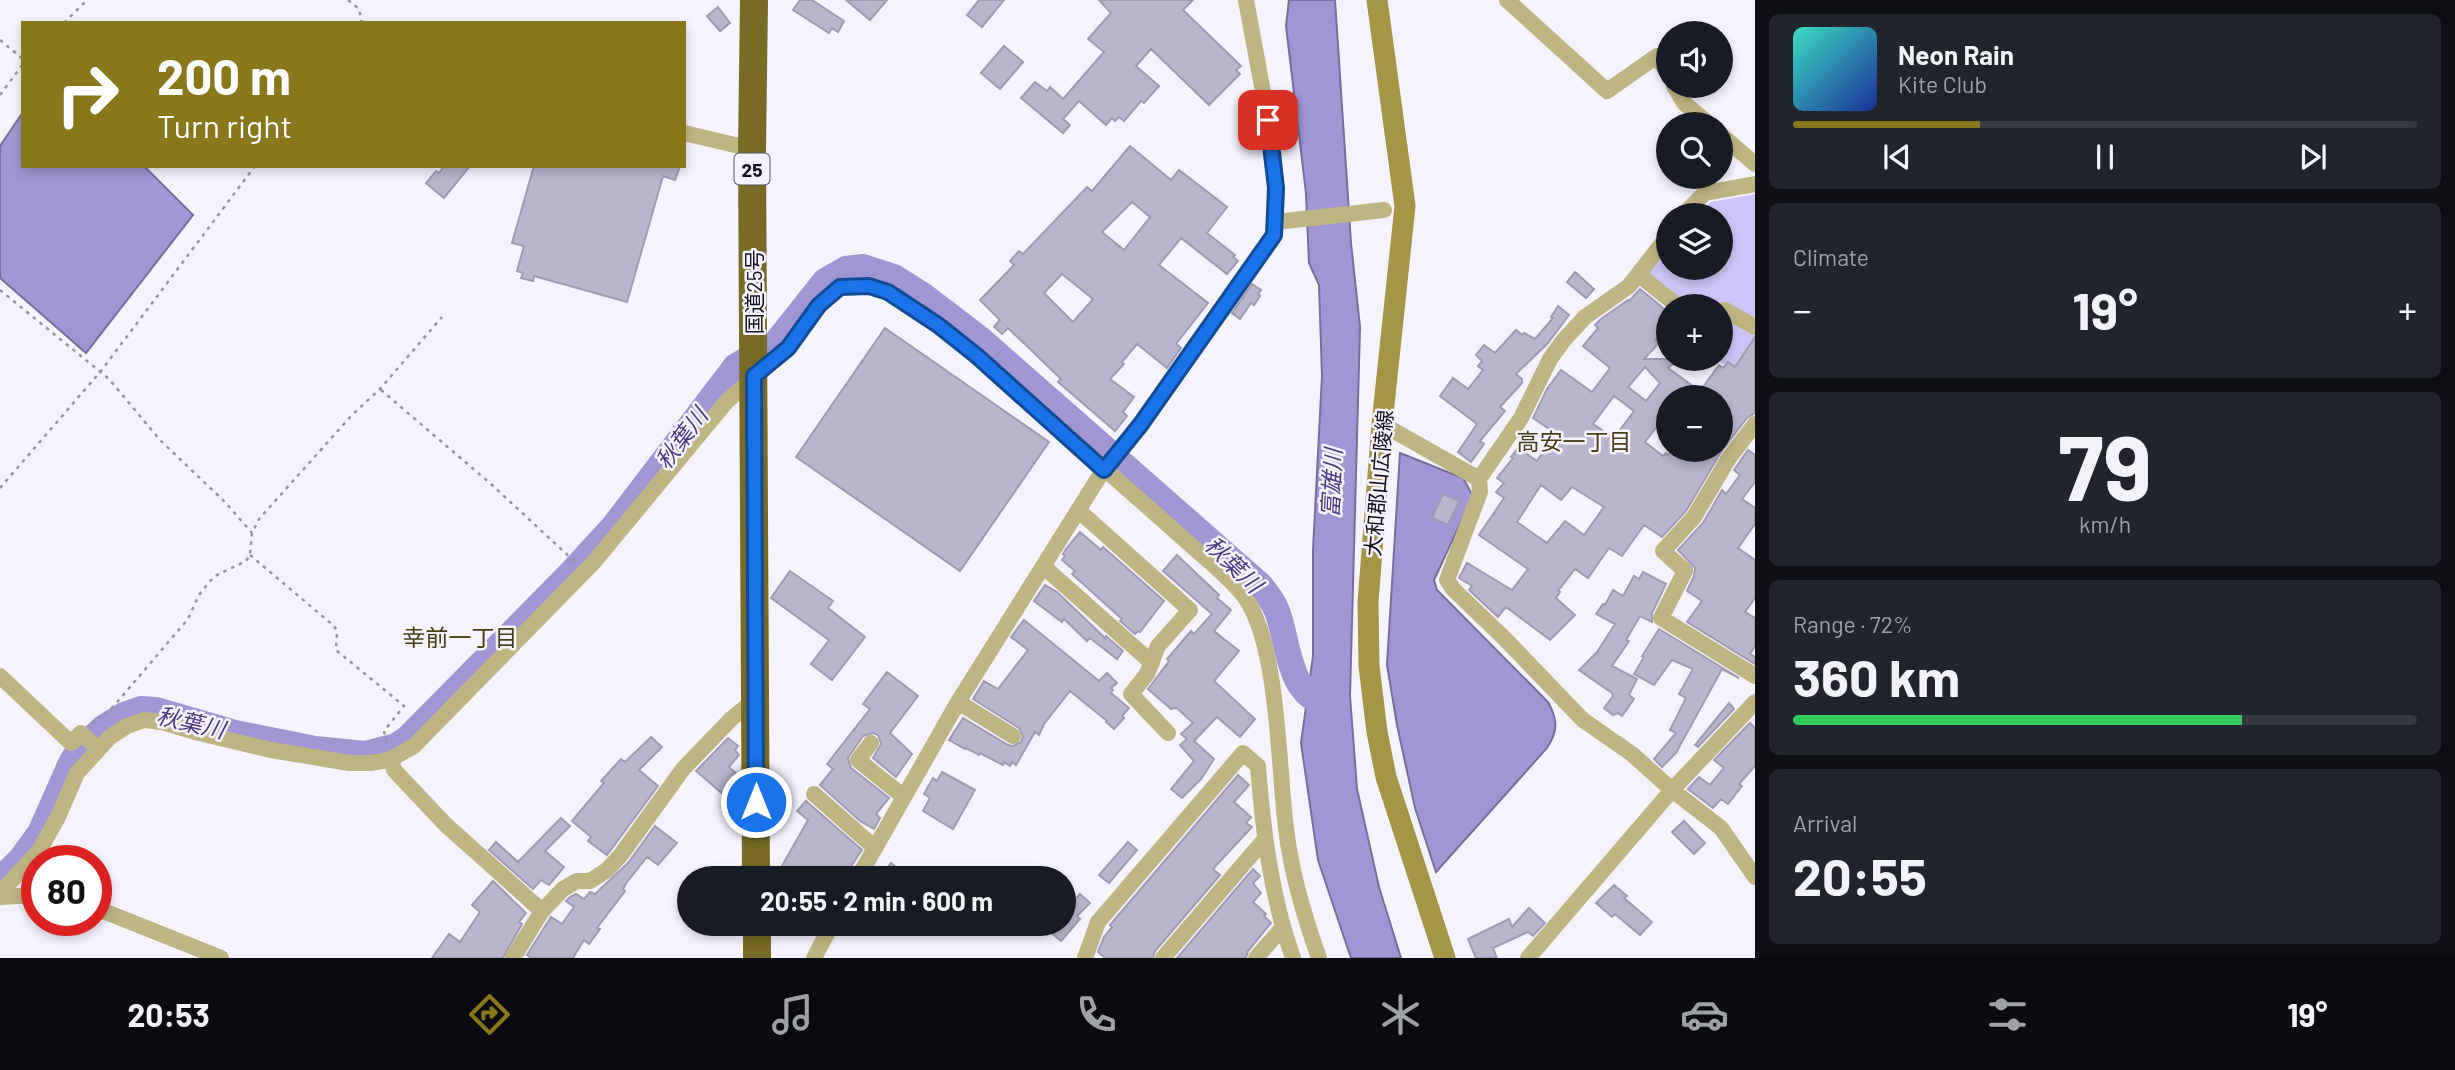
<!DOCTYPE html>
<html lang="en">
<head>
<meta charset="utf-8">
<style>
  :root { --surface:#171b24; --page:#20242c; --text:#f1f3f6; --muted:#9ea1a6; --line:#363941; --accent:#88771b }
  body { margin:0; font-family:Barlow,"Noto Sans JP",sans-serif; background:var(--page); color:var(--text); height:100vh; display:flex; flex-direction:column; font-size:26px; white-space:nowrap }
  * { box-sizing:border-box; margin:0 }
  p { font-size:23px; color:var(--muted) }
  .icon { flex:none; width:38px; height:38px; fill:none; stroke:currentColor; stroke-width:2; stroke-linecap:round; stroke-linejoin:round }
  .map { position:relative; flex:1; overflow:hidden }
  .sheet { display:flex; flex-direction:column; gap:14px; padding:14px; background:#0d0f14; width:700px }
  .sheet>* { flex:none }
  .banner { position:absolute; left:21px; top:21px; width:665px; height:147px; border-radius:0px; box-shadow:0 4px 10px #0003; background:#88771b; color:#fff; overflow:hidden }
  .fabs { position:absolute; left:1656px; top:21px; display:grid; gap:14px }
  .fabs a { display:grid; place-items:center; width:77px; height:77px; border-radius:50%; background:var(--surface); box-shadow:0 4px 10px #0003; font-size:35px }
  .speed { position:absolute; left:21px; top:845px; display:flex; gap:14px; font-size:35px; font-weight:700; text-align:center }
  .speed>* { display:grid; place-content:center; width:91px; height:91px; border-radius:50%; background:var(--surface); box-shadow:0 4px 10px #0003; line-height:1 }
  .speed .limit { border:10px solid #d22; background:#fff; color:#111 }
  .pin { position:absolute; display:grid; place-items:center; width:60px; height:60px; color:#fff; margin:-30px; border-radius:14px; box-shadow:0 4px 10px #0006 }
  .me { position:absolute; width:77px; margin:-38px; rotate:0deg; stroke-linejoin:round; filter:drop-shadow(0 0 5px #0008) }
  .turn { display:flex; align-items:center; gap:24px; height:147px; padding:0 21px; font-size:32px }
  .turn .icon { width:91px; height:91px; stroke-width:2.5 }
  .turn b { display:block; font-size:49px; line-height:60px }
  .big { font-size:52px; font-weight:700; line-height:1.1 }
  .sheet .tile { flex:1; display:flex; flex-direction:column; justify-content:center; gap:10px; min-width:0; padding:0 24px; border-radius:10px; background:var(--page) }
  .sheet .dial { align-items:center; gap:0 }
  .dial b { font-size:91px; line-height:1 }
  .song { display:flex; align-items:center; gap:21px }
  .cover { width:84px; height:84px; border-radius:10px; background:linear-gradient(135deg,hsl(170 70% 55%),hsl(230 70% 35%)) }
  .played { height:7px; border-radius:4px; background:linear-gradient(90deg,var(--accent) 30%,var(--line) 30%) }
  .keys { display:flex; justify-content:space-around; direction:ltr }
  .heat { display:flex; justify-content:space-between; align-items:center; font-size:38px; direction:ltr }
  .charge { height:10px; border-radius:5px; background:linear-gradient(90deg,#34c759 72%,var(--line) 0) }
  .trip { position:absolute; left:677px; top:866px; width:399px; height:70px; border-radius:35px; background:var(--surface); box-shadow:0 4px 10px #0003; font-weight:700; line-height:70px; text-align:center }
  .tab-bar { display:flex; height:112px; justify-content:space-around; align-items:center; background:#090b0e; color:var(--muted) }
  .tab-bar .icon { width:49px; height:49px }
  .tab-bar .current { color:var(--accent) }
  .tab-bar b { font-size:32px; color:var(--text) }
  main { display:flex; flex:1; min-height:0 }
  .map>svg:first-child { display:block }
  .green { fill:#cdc5f7 }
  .water { fill:#a196d4; stroke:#766e9c; stroke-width:2 }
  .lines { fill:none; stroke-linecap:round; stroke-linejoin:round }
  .river { stroke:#a196d4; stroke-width:26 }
  .building { fill:#b9b5cc; stroke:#9f9cb2; stroke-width:2; fill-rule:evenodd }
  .path { stroke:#95949d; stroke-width:2.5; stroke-dasharray:3.5 5; stroke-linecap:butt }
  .street { stroke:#bfb583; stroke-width:16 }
  .secondary { stroke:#a59546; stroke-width:21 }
  .highway { stroke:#786b25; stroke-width:28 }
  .route-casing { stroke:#114b97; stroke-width:18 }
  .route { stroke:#1a73e8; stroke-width:12 }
  .labels { text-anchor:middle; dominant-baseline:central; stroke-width:5; stroke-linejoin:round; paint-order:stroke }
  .shield { fill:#f5f3fd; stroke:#57565e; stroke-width:2 }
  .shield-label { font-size:19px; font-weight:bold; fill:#13121a }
  .street-label { font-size:21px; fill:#13121a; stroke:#f5f3fd }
  .water-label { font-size:23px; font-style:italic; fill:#4d3a85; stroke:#f5f3fd }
  .neighbourhood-label { font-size:23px; fill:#473f16; stroke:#f5f3fd }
</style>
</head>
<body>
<main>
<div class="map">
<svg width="1755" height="958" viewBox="0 0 1755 958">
  <rect width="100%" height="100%" fill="#f5f3fd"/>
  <path class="green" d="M1755,194v158l-18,14 -17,-3 7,-23 -7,-3v-31h-34l-24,-14 -16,-19 22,-28v23h52v-53h-28l19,-13z"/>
  <path class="water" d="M1289,0h46l16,243 9,84 -10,369 7,93 22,98 22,71h-50l-33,-98 -17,-117 12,-87v-106l9,-174 -3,-91 -10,-22 -3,-70 -20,-167z
    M23,112v54h121l49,49 -107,138 -86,-75v-132z
    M1400,453l63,25 10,18 -39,84 3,10 111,112c10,18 10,29 -1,46l-111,124 -21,-64 -18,-83 -10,-60z"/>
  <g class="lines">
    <path class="river" d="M0,880l21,-21 19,-26 31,-70 8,-13 24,-22 21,-13 17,-6 15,1 79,23 80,16 50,5 31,-8 12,-8 161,-163 45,-49 122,-160 39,-22 50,-63 21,-12 17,-2 31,10 30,19 55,42 280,246c8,9 14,17 18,27 12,31 10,82 48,92"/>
  </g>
  <path class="building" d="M800,0h12l32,21 -6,11 -6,-4 -3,5 -36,-23z
    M846,0h41l-17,20z
    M979,0h25l-22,27 -15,-12z
    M1099,0h94l-10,10 58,56 -5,4 4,4 -31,31 -58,-56 -15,17 23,20 -15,17 -3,-2 -17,20 -5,-4 -4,4 -3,-3 -6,7 -27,-24 -16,18 7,6 -7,8 -42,-35 14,-16 12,9 3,-4 13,12 41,-47 -16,-13 23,-26z
    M718,7l12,16 -10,8 -13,-15z
    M1004,46l19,16 -23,27 -19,-16z
    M1130,146l41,34 8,-10 48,37 -20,26 28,22 -2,2 5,4 -11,13 -46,-36 -22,27 49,38 -32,41 5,4 -14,20 -30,-24 -15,18 2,2 -14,15 24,18 -11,15 4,4 -12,15 -57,-49 3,-3 -53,-51 -6,6 -8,-7 6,-7 -20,-20 34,-35 -4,-4 9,-10 4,3 64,-67 5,4zM1132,202l18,15 -26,33 -22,-18zM1062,274l31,25 -20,23 -29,-29z
    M444,166h26l-26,32 -18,-15 10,-12 3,2z
    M534,166h146l-5,14 -12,-4 -36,126 -93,-26 -1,5 -12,-3 2,-5 -6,-2 7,-25 -12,-3z
    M1575,272l19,17 -8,9 -19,-16z
    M1252,284l9,6 -3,4 2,2 -6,9 -3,-2 -11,16 -8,-6z
    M1640,289l28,23v13l-13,15 4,3 -15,16h35l-11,9 32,23 19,-26 4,3 5,-6 7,5 20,-30v76l-8,5 -26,34 -35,59 -24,26 -18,-12 -22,31 -13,-8 -21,30 -13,-9 -17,22 2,1 -4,6 19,17 -25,25 -44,-33 -8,10 -29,-27 3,-4 -13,-8 8,-15 45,27 16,-21 -49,-34 25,-37 -8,-6 8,-9 -7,-5 16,-20 -2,-1 7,-9 19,13 18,-28 -22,-15 14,-29 14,-19 31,22 18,-24 -27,-22 15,-18 -3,-3 6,-6 27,-19 1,1zM1645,367l15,16 -14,18 -18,-14zM1614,396l20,15 -20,27 -21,-14zM1668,397h52v53h-48l-4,5 -2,-2 -3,3 -18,-14 23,-30zM1541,485l20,15 11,-13 32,20 -20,28 -19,-14 -18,22 -30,-21z
    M1558,306l11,9 -21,28 -32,31 6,5v4l-22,24 5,4 -25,30 4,3 -13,18 -13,-10 19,-28 -37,-28 13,-18 15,11 15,-19 -5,-4 4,-5 -6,-6 8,-10 11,8 21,-23 6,5 2,-2 11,6 18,-21 -2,-1z
    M885,328l164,114 -89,129 -164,-114z
    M1748,450l7,5v27l-13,17 13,9v16l-17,24 17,12v38l-10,14 10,6v28l-5,8 5,3v7l-68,-42 15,-21 -15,-10 7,-15 1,-8 -17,-18 25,-27 19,-33 4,4 14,-19 -6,-5z
    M1443,494l16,7 -11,24 -16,-7z
    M1080,532l21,18 2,-3 61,54 -24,31 -2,-1 -3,3 -15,-13 2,-2 -50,-45 3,-3 -13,-11 3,-4 -2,-2 3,-5z
    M1177,555l42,40 -2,3 14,12 -17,21 25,20 -25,30 41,38 -15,18 -23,-20 -23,24 20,18 -13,20 -19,19 -11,-9 23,-28 -14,-16 7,-6 -6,-5 12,-11 -16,-15 -6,1 -23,-20 21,-28 -2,-2 24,-28 3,3 18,-20 -49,-43z
    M790,571l43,30 -5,7 37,29 -33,43 -21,-16 18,-24 -58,-42z
    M1643,572l23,12 -14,29v9l-12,-6 -14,24 3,1 -17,25 25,13 -8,16 5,4 -12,17 -4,-3 -5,2 -9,-7 9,-12 -1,-3 -33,-23 18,-18 18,-28 -19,-10 7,-10 2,1 8,-15 10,6 11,-20 5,3z
    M1045,585l12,7 48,46 1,-2 17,15 -6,8 -27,-21 -3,3 -23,-22 -2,3 -28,-21z
    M1024,620l75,61 8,-8 10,10 -6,5 2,2 -2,3 18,15 -7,8 2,2 -10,11 -8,-7 1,-1 -37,-30 -26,33 -5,11 -4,-3 -19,33 -4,-3 -2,4 -6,-4 -1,3 -23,-12 -1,2 -13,-7 -1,1 -16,-9 14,-22 45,27 5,1 8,-4 2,-6 -4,-8 -46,-29 11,-18 14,8 30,-39 -17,-13z
    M1659,629l80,49 -17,-9 -46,84 -14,14 -8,-8 22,-26 -6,-3 16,-32 -7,-4 14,-25 -21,-9 -18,25 -20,-11 10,-17 -2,-1z
    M887,672l31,24 -28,37 22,21 -16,23 -23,-19 8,-14 -3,-9 -5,-2 -10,3 -15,22 3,10 38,30 -13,16 4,4 -6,11 -14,-8 -40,-36 13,-16 -6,-5 43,-55 -7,-5z
    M1729,703l5,6 -36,38 -3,-2z
    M1750,723l5,5v38l-16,18 3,2 -14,18 -7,-5 -8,9 -25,-19 11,-12 11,8 14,-17 -10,-8z
    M651,737l11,10 -23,23 19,16 -51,69 -19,-14 3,-4 -19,-16 32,-38 -3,-2 20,-22 4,3z
    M728,738l10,8 -3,4 4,5 -10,12 10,9v4l-14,16 -29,-25z
    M942,772l33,18 -22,39 -30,-18 7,-13 -6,-4 9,-16 4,3z
    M1238,775l11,10 -15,17 17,15 -5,6 6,4 -39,42 7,6 -65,76 -2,7h-48l-7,-6 6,-15 8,-10 -2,-2z
    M806,801l56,49 -19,28h-43l-18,-12 26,-46 -11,-9z
    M561,818l9,8 -25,25 19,16 -15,18 -8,-5 -8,9 -44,-39 7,-8 22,20z
    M1684,821l21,22 -11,11 -22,-22z
    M655,826l22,17 -19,22 -11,-8 -20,25 -4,7 2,2 -28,37 3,1 -11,15 -5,-4 -11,18h-42l-4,-3 24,-38 11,7 12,-17 -8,-6 4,-4 6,-3 8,5 6,-7 5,2 33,-31z
    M1128,842l9,8 -28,33 -10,-8z
    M891,863l19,15h-31z
    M1253,869l7,7 -7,7 8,10 -8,9 13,12 -2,2 7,7 -23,28 -2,7h-69z
    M493,881l33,32 -7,9 3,2 -19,34h-71l17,-24 11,8 20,-30 -8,-7z
    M1614,885l13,11 -3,2 28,24 -12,13 -25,-21 -3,3 -16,-14z
    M1080,894l10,9 -13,13 3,3 -19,22 -20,-17h23v-19l3,3z
    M1529,908l16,15 -12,13 -5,-4 -35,16 4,10h-21l-8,-19 41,-20 3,8z"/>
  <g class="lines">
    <path class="path" d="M348,0l11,9 3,14
      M64,23l23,-23
      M0,40l23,19
      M0,95l23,-31
      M0,290l109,89 51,61 66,63 26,30
      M381,390l110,94 84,78
      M0,488l101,-117 154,-205
      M250,555l84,71 3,5 -1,19 68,56 -20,25 3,13
      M91,724l22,-17 75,-88 11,-24 11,-14 7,-6 29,-14 4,-6 2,-22 7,-14 93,-104 28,-26 62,-72"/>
    <path class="street" d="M1507,0l100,91 50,-35 11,18
      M1674,86l10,17 25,21
      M684,133l68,16
      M1720,134l35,30
      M1683,215l22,-22 50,-9
      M1276,222l108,-12
      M1668,236l-39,50 -44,31 -22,24 -13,18 -29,59 -42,61 1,13 -33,88 6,9 51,49 79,82 49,34 40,36 49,38 34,49
      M1639,275l39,31
      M1720,311l5,-1 30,17
      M1382,424l97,55
      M1755,424l-26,34 -35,59 -31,34 22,20 -24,47 94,58
      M1078,510l112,100 -32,36 -11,28 -16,20 37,39
      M1043,566l109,97
      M0,676l71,67 10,-10 17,16
      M958,702l55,34
      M871,743l-13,17 46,37
      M391,759l3,11 52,55 96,86
      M814,794l61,54
      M858,878l100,-176 146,-233 37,-45 133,-189 2,-47 -3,-42 -27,-146
      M0,893l39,-42 19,-34 19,-44 33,-36 17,-11 17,-6 18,2 37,11 72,17 78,13h23l19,-4 23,-13 180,-184 133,-161 61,-53 31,-43 21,-18 29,-1 19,6 50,33 39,31 242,214c10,10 21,19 29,32 31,52 30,164 38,226 5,44 18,88 33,130
      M0,897l37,-2
      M96,908l125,50
      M513,958l29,-47 21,-22 14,-8h13l17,-11 13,-14 63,-87 48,-50 25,-20
      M814,958l18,-34
      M1085,958l13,-36 145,-169 15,13c5,65 13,130 35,192
      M1163,958l102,-119
      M1256,958l27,-31
      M1528,958l144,-168 83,-88"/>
    <path class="secondary" d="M1377,0l28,206 -23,218 -14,178 1,64 8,66 9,45 59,181"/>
    <path class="highway" d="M754,0l-2,149 4,729
      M757,924v34"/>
  </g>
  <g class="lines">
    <g class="route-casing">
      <path id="route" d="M756,802l-2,-426 34,-28 31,-43 21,-18 29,-1 19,6 50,33 39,31 127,114 37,-46 133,-189 2,-47 -8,-68"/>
    </g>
    <use href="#route" class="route"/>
  </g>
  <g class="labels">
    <rect class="shield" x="734.5" y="153.5" width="35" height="31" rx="5"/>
    <g class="shield-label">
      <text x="752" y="169">25</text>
    </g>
    <g class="street-label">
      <text transform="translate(753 292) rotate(-90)">国道25号</text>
      <text transform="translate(1378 483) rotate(-85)">大和郡山広陵線</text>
    </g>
    <g class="water-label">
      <text transform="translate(681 438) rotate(-53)">秋葉川</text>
      <text transform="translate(1331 483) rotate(-87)">富雄川</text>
      <text transform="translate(1234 564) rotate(44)">秋葉川</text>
      <text transform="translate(191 722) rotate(13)">秋葉川</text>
    </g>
    <g class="neighbourhood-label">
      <text x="1574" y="441">高安一丁目</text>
      <text x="460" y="637">幸前一丁目</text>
    </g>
  </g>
</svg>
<div class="fabs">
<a><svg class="icon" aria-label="sound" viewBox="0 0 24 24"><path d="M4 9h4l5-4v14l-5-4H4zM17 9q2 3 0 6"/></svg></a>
<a><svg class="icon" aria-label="search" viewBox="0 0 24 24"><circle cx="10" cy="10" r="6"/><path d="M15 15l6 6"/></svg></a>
<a><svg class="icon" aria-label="layers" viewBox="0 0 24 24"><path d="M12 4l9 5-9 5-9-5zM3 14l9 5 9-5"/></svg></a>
<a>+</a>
<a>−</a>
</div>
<div class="speed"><div class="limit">80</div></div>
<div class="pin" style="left:1268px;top:120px;background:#d93025"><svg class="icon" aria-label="arrive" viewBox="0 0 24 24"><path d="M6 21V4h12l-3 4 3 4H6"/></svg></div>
<svg class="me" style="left:756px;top:802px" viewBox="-20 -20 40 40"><circle r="17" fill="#1a73e8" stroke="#fff" stroke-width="3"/><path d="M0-11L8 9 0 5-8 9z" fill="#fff"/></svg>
<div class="trip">20:55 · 2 min · 600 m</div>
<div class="banner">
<div class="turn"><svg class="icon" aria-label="right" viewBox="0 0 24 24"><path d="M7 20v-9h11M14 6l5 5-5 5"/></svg><div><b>200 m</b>Turn right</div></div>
</div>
</div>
<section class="sheet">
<div class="tile">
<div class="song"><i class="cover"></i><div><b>Neon Rain</b><p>Kite Club</p></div></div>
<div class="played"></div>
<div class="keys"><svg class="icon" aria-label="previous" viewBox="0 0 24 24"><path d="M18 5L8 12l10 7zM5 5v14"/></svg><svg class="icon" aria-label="pause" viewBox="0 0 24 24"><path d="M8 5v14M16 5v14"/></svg><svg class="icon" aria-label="next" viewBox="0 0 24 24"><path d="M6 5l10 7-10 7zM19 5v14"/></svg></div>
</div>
<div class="tile"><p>Climate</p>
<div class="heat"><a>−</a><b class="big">19°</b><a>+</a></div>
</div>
<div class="tile dial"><b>79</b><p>km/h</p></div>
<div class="tile"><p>Range · 72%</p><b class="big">360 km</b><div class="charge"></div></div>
<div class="tile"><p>Arrival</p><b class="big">20:55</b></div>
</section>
</main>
<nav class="tab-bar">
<b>20:53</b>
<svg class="icon current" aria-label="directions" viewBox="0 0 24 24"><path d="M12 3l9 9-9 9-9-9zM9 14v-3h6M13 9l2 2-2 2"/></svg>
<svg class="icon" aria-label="music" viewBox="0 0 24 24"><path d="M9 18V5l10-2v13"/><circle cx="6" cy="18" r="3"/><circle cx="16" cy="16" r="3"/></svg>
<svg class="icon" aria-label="phone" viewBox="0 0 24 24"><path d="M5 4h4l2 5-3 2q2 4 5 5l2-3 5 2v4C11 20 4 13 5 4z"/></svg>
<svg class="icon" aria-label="climate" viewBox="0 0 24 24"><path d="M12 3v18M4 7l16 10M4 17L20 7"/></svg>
<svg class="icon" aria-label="car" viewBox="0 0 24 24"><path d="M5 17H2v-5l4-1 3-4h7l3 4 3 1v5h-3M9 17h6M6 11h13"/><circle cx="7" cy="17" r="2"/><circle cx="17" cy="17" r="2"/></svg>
<svg class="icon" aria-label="filters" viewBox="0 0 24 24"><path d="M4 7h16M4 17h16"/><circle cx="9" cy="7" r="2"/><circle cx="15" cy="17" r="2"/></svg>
<b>19°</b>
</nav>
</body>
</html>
